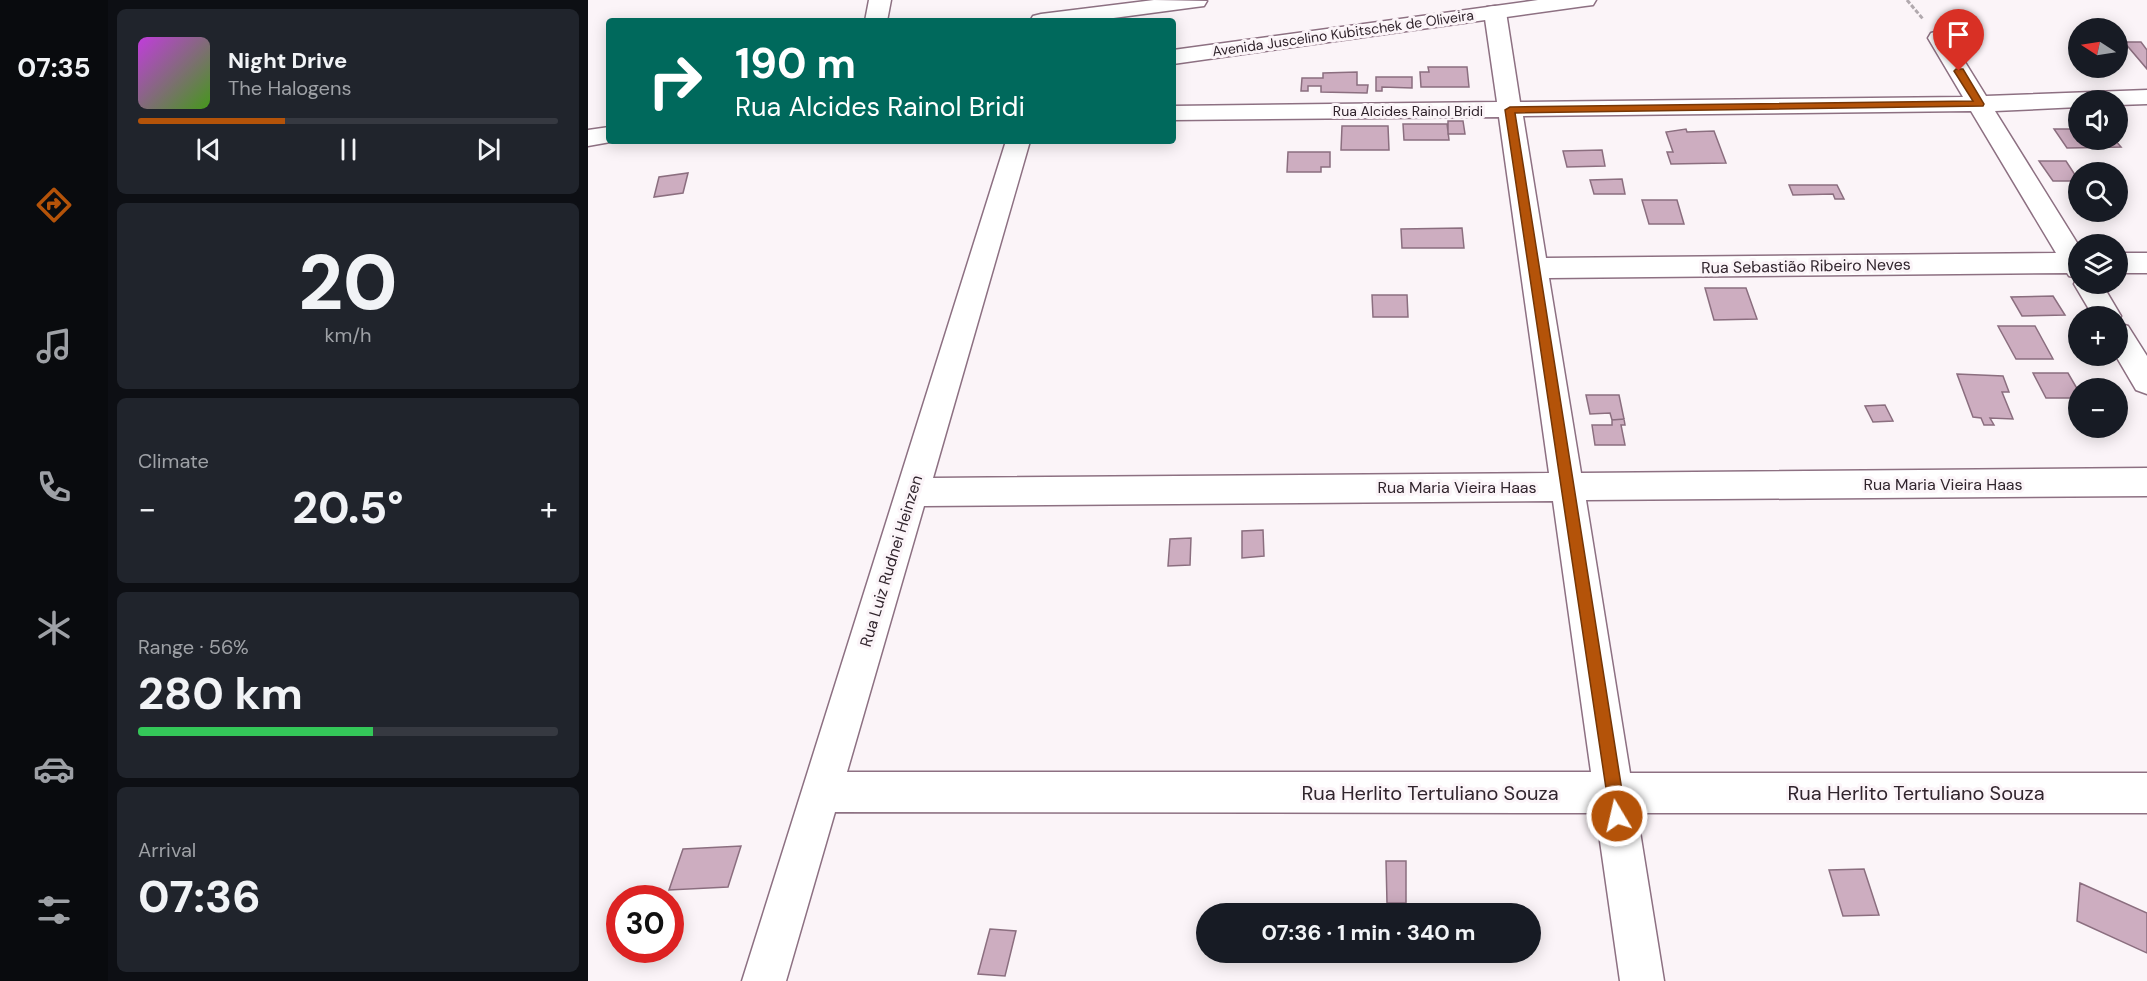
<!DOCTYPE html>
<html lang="en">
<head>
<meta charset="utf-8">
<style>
  :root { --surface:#171b24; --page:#20242c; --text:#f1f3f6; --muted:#9ea1a6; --line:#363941; --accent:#b45309 }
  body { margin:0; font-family:"DM Sans",sans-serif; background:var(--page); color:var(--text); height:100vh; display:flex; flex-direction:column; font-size:22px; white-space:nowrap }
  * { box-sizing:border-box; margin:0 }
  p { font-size:20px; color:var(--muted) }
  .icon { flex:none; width:33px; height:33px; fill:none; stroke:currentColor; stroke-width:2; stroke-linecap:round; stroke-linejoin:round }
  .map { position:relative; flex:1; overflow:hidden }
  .side { display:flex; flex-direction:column; gap:9px; padding:9px; background:#0d0f14; width:480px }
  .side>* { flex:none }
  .top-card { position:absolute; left:18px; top:18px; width:570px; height:126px; border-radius:6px; box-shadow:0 3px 15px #0003; background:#00695c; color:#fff; overflow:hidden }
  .needle { width:39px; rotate:282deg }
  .buttons { position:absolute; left:1480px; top:18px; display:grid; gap:12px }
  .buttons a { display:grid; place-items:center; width:60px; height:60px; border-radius:50%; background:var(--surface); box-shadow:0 3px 15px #0003; font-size:30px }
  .speed { position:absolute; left:18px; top:885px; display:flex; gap:12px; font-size:30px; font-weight:700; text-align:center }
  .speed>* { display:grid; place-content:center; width:78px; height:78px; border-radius:50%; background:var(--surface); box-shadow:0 3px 15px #0003; line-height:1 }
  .speed .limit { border:9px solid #d22; background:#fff; color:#111 }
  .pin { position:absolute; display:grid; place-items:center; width:51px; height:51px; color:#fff; margin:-62px -26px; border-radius:50% 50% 50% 0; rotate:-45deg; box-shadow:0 0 6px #0007 }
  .pin .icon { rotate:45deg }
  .me { position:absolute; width:66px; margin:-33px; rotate:351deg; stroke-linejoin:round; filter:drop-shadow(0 0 4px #0008) }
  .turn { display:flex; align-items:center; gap:21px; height:126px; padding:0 30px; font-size:27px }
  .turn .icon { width:78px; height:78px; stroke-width:2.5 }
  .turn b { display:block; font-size:42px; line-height:51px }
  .big { font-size:45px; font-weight:700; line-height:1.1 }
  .side .widget { flex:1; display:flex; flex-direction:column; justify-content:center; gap:9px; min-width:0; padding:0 21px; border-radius:9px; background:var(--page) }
  .side .dial { align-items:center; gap:0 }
  .dial b { font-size:78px; line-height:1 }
  .song { display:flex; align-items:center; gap:18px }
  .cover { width:72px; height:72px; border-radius:9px; background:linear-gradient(135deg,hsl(290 70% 55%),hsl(100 70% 35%)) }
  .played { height:6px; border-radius:3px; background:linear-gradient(90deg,var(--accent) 35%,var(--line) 35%) }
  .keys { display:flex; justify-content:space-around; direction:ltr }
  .heat { display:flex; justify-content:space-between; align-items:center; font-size:33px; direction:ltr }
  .charge { height:9px; border-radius:4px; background:linear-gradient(90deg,#34c759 56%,var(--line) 0) }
  .trip { position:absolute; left:608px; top:903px; width:345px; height:60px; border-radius:30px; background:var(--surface); box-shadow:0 3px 15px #0003; font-weight:700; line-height:60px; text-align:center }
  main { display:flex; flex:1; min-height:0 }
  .tabs { display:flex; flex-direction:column; width:108px; justify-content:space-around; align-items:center; background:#090b0e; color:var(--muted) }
  .tabs .icon { width:42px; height:42px }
  .tabs .active { color:var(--accent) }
  .tabs b { font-size:27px; color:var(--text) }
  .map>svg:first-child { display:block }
  .building { fill:#cdadc0; stroke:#8b6e7f; stroke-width:1.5 }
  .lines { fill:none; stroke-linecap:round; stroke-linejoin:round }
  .minor-casing { stroke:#8d7082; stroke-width:3 }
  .major-casing { stroke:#8d7082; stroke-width:3 }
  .path { stroke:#b1a9ae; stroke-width:3; stroke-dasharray:4.5 2; stroke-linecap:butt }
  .minor { fill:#fff; fill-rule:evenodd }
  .major { fill:#fff; fill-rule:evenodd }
  .route { fill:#b45309; stroke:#753606; stroke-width:1.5 }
  .labels { text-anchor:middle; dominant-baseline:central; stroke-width:6; stroke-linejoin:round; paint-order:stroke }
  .far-street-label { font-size:14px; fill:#30242c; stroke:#fbf4f8 }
  .street-label { font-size:16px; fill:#30242c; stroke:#fbf4f8 }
  .near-street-label { font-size:20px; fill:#30242c; stroke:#fbf4f8 }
</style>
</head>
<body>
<main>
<nav class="tabs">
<b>07:35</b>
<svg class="icon active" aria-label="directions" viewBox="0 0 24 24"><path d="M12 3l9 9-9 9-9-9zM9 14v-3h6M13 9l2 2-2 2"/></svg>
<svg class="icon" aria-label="music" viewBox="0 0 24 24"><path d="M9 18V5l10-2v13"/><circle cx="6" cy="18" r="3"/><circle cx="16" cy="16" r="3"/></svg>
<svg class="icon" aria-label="phone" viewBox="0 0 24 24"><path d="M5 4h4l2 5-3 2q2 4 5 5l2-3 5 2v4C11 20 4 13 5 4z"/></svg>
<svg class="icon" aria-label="climate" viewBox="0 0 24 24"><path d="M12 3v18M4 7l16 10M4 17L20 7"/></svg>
<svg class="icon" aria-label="car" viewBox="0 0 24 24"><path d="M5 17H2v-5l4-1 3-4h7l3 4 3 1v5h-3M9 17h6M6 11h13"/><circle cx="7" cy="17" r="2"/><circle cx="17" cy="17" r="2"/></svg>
<svg class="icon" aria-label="filters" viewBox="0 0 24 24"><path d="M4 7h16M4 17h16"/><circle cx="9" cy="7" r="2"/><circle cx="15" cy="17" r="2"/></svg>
</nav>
<section class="side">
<div class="widget">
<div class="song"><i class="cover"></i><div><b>Night Drive</b><p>The Halogens</p></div></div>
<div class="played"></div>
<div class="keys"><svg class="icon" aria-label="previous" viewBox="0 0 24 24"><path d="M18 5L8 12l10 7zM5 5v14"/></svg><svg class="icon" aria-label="pause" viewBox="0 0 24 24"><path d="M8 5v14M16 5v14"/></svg><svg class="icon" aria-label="next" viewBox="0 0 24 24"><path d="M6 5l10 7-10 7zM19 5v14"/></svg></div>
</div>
<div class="widget dial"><b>20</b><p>km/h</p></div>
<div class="widget"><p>Climate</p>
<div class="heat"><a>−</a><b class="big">20.5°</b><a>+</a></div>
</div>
<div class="widget"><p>Range · 56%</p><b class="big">280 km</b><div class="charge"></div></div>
<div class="widget"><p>Arrival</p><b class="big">07:36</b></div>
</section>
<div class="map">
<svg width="1559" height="981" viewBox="0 0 1559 981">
  <rect width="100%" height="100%" fill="#fbf4f8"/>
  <path class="building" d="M1536,42h17l6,8v19z
    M840,67h39l2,20h-48l-1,-15h9z
    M769,72v13h11l-1,8 -46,-1v-6h-13v5h-7l1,-13h21v-5z
    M788,77h36v11l-30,-1v4h-6z
    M860,121h15l2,13h-17z
    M815,124h44l2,16h-45z
    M754,126h46l1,24h-48z
    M1098,129l1,3 27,-1 12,32 -55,1 -4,-12h6l-7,-20z
    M1466,129h25v11h36l6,7 -54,1z
    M1014,150l3,16 -38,1 -4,-16z
    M700,152h42v15h-9v5h-34z
    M1451,161h27l13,20h-26z
    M100,173l-5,20 -29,4 5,-20z
    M1034,179l3,15h-31l-4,-14z
    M1201,185h48l7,14h-9l-2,-5 -40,1z
    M1054,200h35l7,24h-35z
    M874,228l2,20h-62l-1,-19z
    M1117,288h41l11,31 -43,1z
    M784,295h35l1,22h-35z
    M1465,296l12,19 -43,1 -11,-19z
    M1410,326h37l18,33h-37z
    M1445,373h35l11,19v6h-33z
    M1369,374l46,2 6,16h-7l11,27 -23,-1 4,7h-10l-3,-7 -8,-1z
    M998,395h33l5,24 -12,1 -2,-7 -20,1z
    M1297,405l8,16 -20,1 -8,-16z
    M1036,419l1,6h-4l4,20h-30l-3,-20h20v-5z
    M675,530l1,26 -22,2v-27z
    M603,538l-1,27 -22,1 2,-27z
    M153,846l-13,41 -59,3 14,-41z
    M798,861h20v42h-19z
    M1276,869l15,46 -36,1 -14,-46z
    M1492,883l67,30v40l-70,-32z
    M402,929l26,2 -11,45 -27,-2z"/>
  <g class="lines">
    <g class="minor-casing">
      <path id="minor" d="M281,0h22l-4,21h-22z
        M566,0l53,1 -3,5 -8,1 -105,14h-61l3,-5 8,-2z
        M907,6l8,1 3,5 14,90 443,-5 -35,-59 3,-5 8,-2 8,2 39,63 161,-6v14l-29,1v-5h-39v7l-84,4 84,135v38h23l19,32 -3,6v-6h-25l-19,-32 3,-6 -8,-2 -2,-3 -518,5 32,195 566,-5v28l-561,4 44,273h517v40h-510l27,168h-44l-24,-168 -761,-1 -49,169h-44l264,-840h24l-97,337 616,-5 -50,-356 -326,3v-14l324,-4 -13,-90 3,-5zM1383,111l85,142 -510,5 -23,-142zM965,501l38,271h-744l77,-266z
        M1530,253h29v20h-29z
        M1530,323l10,3 19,30v38l-11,-4 -20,-34h2z"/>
    </g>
    <g class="major-casing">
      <path id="major" d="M950,0h58l-3,5 -8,1 -412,58v-14z
        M21,127v14h7l-28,5v-16z"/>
    </g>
    <path class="path" d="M1319,0l16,19"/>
    <use href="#minor" class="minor"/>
    <use href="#major" class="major"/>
  </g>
  <path class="route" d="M1368,69h7l21,35 -1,2 -468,7 111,703 -3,6 -6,3 -6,-3 -106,-712 5,-3 463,-6 -19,-30z"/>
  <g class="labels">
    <g class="far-street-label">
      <text transform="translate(755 33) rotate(-8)">Avenida Juscelino Kubitschek de Oliveira</text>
      <text x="820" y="111">Rua Alcides Rainol Bridi</text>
    </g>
    <g class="street-label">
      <text transform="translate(1218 266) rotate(-1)">Rua Sebastião Ribeiro Neves</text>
      <text x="1355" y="484">Rua Maria Vieira Haas</text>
      <text x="869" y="487">Rua Maria Vieira Haas</text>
      <text transform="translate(303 561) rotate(-73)">Rua Luiz Rudnei Heinzen</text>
    </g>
    <g class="near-street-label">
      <text x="842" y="793">Rua Herlito Tertuliano Souza</text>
      <text x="1328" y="793">Rua Herlito Tertuliano Souza</text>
    </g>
  </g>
</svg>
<div class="buttons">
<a><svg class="needle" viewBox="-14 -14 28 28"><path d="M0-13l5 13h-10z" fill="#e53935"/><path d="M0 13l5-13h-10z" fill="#9ea1a6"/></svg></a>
<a><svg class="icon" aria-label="sound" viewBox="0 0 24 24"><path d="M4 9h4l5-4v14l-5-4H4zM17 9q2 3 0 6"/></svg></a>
<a><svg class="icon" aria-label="search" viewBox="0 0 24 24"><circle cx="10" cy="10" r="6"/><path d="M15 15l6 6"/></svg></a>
<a><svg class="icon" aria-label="layers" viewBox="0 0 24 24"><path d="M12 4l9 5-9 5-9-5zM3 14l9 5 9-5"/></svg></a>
<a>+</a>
<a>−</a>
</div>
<div class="speed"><div class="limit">30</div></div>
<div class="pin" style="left:1371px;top:71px;background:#d93025"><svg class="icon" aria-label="arrive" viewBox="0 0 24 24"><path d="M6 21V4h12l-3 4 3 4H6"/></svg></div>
<svg class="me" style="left:1029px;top:816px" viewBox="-20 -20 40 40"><circle r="17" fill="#b45309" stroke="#fff" stroke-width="3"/><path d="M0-11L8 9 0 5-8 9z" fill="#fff"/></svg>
<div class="trip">07:36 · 1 min · 340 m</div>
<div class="top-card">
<div class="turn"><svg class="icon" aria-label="right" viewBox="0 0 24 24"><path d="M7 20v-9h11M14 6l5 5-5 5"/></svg><div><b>190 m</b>Rua Alcides Rainol Bridi</div></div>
</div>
</div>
</main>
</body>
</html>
